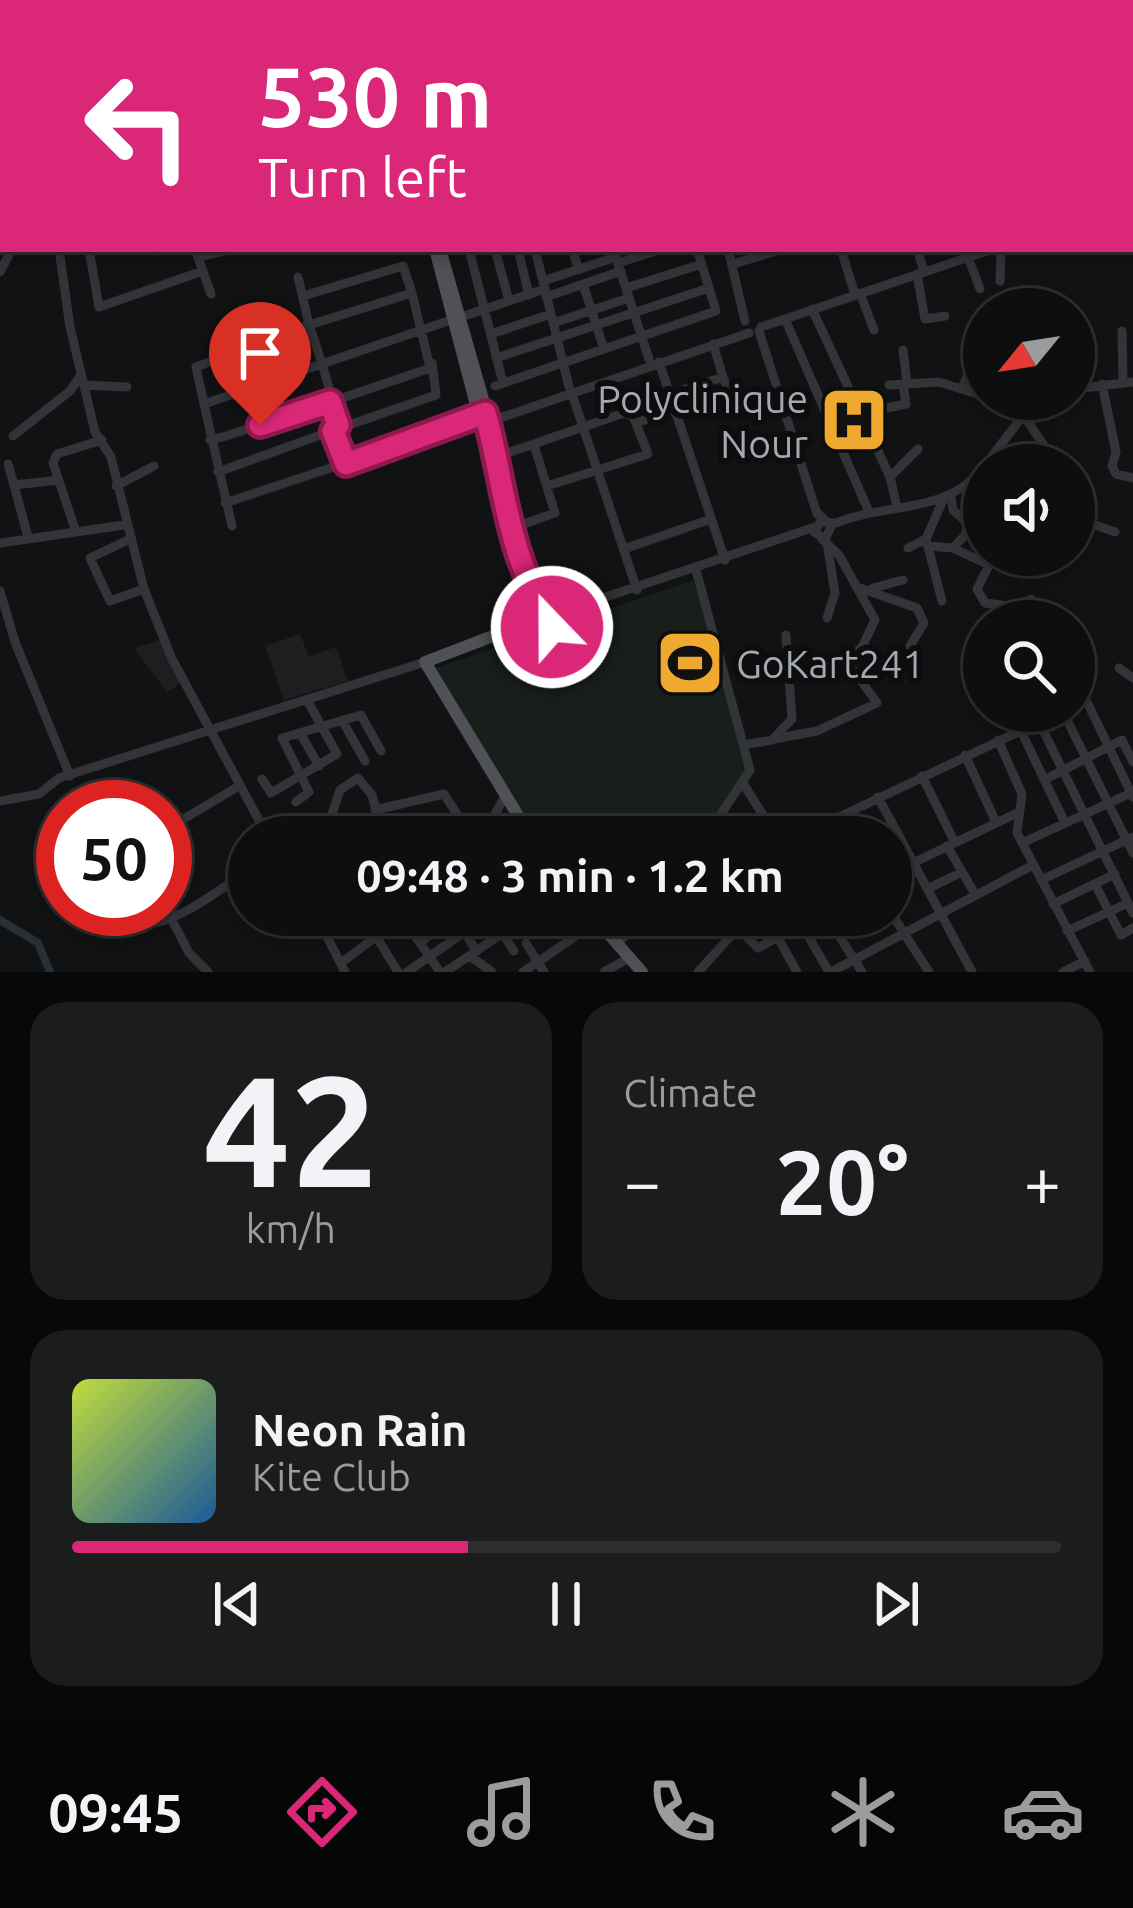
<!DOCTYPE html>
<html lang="en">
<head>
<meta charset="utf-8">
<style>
  :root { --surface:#0d0e0e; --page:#1b1c1c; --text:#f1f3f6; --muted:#9a9c9e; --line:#2d2e2e; --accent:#db2777 }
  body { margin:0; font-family:Ubuntu,sans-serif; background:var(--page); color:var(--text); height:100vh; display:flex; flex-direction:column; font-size:45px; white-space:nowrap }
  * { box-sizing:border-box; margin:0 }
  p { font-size:39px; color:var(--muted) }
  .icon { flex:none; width:66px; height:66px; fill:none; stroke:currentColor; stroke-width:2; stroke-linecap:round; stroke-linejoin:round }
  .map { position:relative; height:972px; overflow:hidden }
  .side { display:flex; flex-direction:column; gap:30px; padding:30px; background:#070808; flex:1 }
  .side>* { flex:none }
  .hud { position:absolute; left:0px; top:0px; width:1134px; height:252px; box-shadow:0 6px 18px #0003,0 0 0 3px var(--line); background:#db2777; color:#fff; overflow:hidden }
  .needle { width:78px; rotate:240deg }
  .tools { position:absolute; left:963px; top:288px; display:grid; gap:24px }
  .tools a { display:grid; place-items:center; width:132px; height:132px; border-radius:50%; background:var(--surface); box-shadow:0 6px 18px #0003,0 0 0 3px var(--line); font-size:60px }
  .speed { position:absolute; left:36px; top:780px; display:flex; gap:24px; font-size:60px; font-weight:700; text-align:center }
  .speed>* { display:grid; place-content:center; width:156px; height:156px; border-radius:50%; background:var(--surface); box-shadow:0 6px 18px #0003,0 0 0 3px var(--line); line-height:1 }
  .speed .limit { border:18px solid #d22; background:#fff; color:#111 }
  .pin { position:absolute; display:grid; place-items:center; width:102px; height:102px; color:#fff; margin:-123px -51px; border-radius:50% 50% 50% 0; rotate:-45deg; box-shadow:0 0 12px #0007 }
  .pin .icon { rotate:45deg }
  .me { position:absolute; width:132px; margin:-66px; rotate:338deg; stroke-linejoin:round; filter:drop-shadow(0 0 9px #0008) }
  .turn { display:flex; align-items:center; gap:42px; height:252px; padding:0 60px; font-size:54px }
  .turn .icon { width:156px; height:156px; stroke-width:2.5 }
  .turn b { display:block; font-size:84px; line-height:102px }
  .big { font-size:90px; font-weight:700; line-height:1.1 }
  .side .widget { flex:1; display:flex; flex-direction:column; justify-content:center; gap:18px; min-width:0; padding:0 42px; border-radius:36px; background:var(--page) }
  .side .dial { align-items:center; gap:0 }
  .dial b { font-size:156px; line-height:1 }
  .song { display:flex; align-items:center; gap:36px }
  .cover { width:144px; height:144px; border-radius:18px; background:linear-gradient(135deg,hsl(70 70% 55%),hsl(210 70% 35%)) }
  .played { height:12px; border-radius:6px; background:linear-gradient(90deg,var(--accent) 40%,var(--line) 40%) }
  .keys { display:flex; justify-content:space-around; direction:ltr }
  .heat { display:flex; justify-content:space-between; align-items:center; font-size:66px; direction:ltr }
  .side .tiles { flex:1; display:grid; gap:30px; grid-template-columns:1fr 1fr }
  .widget:last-child { grid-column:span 2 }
  .trip { position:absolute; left:228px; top:816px; width:684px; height:120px; border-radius:60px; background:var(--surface); box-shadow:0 6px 18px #0003,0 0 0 3px var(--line); font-weight:700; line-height:120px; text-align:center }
  .dock { display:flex; height:192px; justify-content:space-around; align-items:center; background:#050606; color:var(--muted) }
  .dock .icon { width:84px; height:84px }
  .dock .active { color:var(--accent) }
  .dock b { font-size:54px; color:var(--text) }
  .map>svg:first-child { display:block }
  .built { fill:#1e1e20 }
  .green { fill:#181e19 }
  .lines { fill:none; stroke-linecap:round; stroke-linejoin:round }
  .river { stroke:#283036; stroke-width:8 }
  .minor { stroke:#333438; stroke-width:9 }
  .major { stroke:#4f5157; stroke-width:12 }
  .route-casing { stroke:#8e194d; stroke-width:30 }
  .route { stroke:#db2777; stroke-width:21 }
  .labels { text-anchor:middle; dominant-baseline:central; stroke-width:12; stroke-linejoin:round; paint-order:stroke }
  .poi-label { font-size:39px; fill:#a3a8b3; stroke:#0d0d0e; text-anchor:end }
</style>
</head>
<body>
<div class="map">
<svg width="1133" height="972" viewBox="0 0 1133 972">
  <rect width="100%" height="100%" fill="#111213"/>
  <path class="built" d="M300,634l9,22 27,-9 12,34 -64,19 -19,-54z
    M160,640l21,43 -14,9 -33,-44z"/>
  <path class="green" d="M694,580l54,188 -4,14 -43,55h-163l-105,-168 103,-36 9,7 20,-9 1,-8z"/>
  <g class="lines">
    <path class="river" d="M0,920l38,23 12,29"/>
    <path class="minor" d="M36,0v3
      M108,0l1,3
      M145,0l1,3
      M362,0l1,3
      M512,0l1,3
      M561,0l1,3
      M648,0l1,3
      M686,0v3
      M761,0v3
      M840,0l1,3
      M867,0l1,3
      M891,0l1,3
      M1124,0l1,3
      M259,3l1,-3
      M297,3l1,-3
      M404,3l12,-3
      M1092,3l10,-3
      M1131,22l2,6
      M0,72h3
      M1131,95l2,-1
      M1131,102l2,1
      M0,153h3
      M1131,174h2
      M0,195h3
      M1131,207l2,-1
      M59,249l11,78 25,105 16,25 33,132 28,70 96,178
      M89,249l10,58 104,-36
      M195,249l16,45
      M469,249l34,134
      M495,249l14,52 36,-12
      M518,249l11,46
      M535,249l34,138
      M572,249l7,21
      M613,249l36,110
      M728,249l17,72
      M841,249l14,46
      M917,249l7,23
      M156,251l6,-2
      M198,257l35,-8
      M968,257l12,32
      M618,263l44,-14
      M733,264l50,-15
      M0,272l12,-23
      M917,274l8,45 20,-3
      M543,281l73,-24
      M1000,281l1,-32
      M583,284l21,65
      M626,288l76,-24
      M860,293l14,37
      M303,296l100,-30 9,27
      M546,297l75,-26
      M812,309l78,168 7,30
      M458,318l51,-17
      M785,319l84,193
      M553,323l76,-25
      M761,327l232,-78
      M759,331l58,183
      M1122,331l1,52
      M491,334l60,-20
      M903,350l4,33
      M496,358l213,-70
      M659,362l66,198
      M723,377l12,29
      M1102,384l14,68 -4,14 4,8 17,4
      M84,385l43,2
      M889,385l50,-3 45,14
      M495,386l221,-75 -19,-62
      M963,386l13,-34 1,-17
      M1074,389l59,-7
      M571,391l66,199
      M670,394l53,-17 -10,-33
      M992,399l47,5
      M204,404l-8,-37 113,-42 -11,-48
      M887,408l19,-4 -3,-20
      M1024,416l33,49
      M488,422l261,-89
      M636,423l39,-14
      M337,429l99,-34 -4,-32
      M333,431l13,33
      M13,436l57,-45 11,-16
      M210,440l16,-4c68,-22 136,-44 204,-68l-18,-75 -103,32c11,31 25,72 28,104l-119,43
      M493,458l131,-45 9,3 15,38 -101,32
      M8,464l6,21 45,-5
      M985,465l34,-44 29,-22
      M890,477l28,-28
      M14,485l14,52
      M116,486l38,-20
      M951,497l2,13 14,13 -1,11 -13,14
      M225,503l238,-79
      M1074,508l1,10 40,14
      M817,512c4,6 10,9 14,15l-6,12 -10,-6 5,-11c5,-1 11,1 16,1 51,-21 113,-8 148,-57
      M232,526l-28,-122 250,-85
      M512,528l43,-15 -21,-68
      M75,529l-22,-66 4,-9 45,-14
      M926,539l16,62
      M128,540l-38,18 20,43 34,-12
      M0,543l124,-18
      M928,546l25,2 36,17 -12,24 8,14 33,4 13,-8 14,22
      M908,548l18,-9 17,-39
      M624,549l87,-30
      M696,570l54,200 -44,67
      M857,587l60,21 7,15 -14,23
      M873,588l30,-8
      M0,591l15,51 55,134
      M552,615l263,-88
      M827,618l8,-25 -8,-50
      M1119,668l14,10
      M1087,702l46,95
      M1063,712l70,141
      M342,720l23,41
      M1020,729l45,94
      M300,733l19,33
      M774,739l43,-8 60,-28 -30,-42 15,-14 13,-27 -36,-65 -17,-16
      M998,740l24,54 -5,39 73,139
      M743,745l29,-5 20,-21 -6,-84
      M965,755l30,65
      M922,776l32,65
      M262,779l9,14 66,-39 -30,-54
      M1044,780l78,-40 11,22
      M744,785l33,52
      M878,797l94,175
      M0,801l39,-7 20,-16 366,-116
      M296,802l13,-10 -27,-54 79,-23 20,36
      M375,810l69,-16 28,43
      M803,828l6,9
      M165,830l74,-44
      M310,837l16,-5 14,-42 18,-12 14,17 11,42
      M482,837l22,-39
      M507,837l16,-12
      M842,837l-7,-18 204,-97 94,191
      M1022,843l111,-51
      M947,846l28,48
      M913,863l104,-50
      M1041,880l92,-43
      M1095,884l26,51 12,-7
      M927,889l35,-17
      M1053,904l62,-30
      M891,913l38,59
      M316,915l29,57
      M490,915l24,36
      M527,915l12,19
      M559,915l2,3
      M796,915l33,57
      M826,915l36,57
      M453,916l24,35
      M278,917l3,-2
      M402,917l18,26
      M105,920c62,18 95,-20 144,-49
      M172,920l17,33 19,19
      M1067,931l61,-28
      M838,934l26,-19
      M376,936l22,36
      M778,938l19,34
      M526,943l18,29
      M617,945l26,-30
      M470,956l22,16
      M341,963l64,-48
      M407,972l82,-57
      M440,972l-20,-29 34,-28
      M445,972l58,-39
      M523,972l50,-34
      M604,972l25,-14
      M698,972l40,-44 20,20 59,-33
      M831,972l202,-107
      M1063,972l22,-11"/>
    <path class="major" d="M526,3l8,-3
      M435,249l41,156 -1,16 8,5 5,-9 -48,-168
      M487,423l25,105 37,85
      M539 621a8 8 0 1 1 16 0a8 8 0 1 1-16 0Z
      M531,837l-106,-175 115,-44
      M592,915l50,57"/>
  </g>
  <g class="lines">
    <g class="route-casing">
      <path id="route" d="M260,425l70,-23 8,23 -5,6 13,33 139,-51c18,59 23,158 69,205l-2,9"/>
    </g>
    <use href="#route" class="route"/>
  </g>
  <defs>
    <g id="hospital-square" transform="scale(3.45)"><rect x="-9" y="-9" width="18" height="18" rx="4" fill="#eea92e" stroke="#0d0d0e"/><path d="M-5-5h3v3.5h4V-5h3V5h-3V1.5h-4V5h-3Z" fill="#111"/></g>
    <g id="stadium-square" transform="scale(3.45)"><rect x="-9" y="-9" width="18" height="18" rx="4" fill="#eea92e" stroke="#0d0d0e"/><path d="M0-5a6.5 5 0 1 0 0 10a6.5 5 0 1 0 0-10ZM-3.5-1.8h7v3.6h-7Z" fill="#111"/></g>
  </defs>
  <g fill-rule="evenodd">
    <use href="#hospital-square" x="854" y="420"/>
    <use href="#stadium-square" x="690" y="663"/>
  </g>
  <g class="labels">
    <g class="poi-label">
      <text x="808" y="398">Polyclinique<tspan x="808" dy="45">Nour</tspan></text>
      <text x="736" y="663" text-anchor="start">GoKart241</text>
    </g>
  </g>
</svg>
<div class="tools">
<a><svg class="needle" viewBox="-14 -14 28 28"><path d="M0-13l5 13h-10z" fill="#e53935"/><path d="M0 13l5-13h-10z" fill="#9a9c9e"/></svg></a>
<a><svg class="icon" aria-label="sound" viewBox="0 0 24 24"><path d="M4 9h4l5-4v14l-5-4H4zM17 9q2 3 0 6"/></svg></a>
<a><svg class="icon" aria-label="search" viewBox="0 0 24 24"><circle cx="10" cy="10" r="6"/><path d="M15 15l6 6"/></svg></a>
</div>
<div class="speed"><div class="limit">50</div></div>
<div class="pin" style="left:260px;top:425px;background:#d93025"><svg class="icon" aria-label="arrive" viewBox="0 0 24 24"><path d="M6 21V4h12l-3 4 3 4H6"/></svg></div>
<svg class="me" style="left:552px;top:627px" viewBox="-20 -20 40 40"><circle r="17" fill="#db2777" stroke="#fff" stroke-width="3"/><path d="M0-11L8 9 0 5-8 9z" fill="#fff"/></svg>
<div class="trip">09:48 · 3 min · 1.2 km</div>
<div class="hud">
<div class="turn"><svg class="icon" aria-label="left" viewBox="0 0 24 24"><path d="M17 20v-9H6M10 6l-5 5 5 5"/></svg><div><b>530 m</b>Turn left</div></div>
</div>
</div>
<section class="side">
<div class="tiles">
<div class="widget dial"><b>42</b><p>km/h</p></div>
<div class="widget"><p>Climate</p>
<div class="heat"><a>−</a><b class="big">20°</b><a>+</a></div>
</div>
<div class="widget">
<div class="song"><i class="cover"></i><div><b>Neon Rain</b><p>Kite Club</p></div></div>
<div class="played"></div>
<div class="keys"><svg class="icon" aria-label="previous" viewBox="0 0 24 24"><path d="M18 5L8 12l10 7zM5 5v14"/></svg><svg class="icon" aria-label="pause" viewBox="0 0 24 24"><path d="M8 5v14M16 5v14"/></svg><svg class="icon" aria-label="next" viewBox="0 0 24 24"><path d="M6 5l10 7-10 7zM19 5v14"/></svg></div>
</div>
</div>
</section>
<nav class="dock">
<b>09:45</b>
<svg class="icon active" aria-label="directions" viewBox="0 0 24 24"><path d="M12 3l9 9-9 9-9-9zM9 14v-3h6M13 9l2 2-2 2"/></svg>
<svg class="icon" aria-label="music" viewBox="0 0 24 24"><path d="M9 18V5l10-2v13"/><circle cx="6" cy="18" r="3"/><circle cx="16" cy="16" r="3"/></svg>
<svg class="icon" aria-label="phone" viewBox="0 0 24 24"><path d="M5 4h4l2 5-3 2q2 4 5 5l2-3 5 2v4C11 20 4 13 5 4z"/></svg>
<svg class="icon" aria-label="climate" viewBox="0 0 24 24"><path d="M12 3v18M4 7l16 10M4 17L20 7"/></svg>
<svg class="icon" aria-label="car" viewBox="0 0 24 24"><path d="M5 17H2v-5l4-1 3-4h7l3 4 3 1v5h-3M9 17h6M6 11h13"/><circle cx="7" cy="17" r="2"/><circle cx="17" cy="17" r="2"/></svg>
</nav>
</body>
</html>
